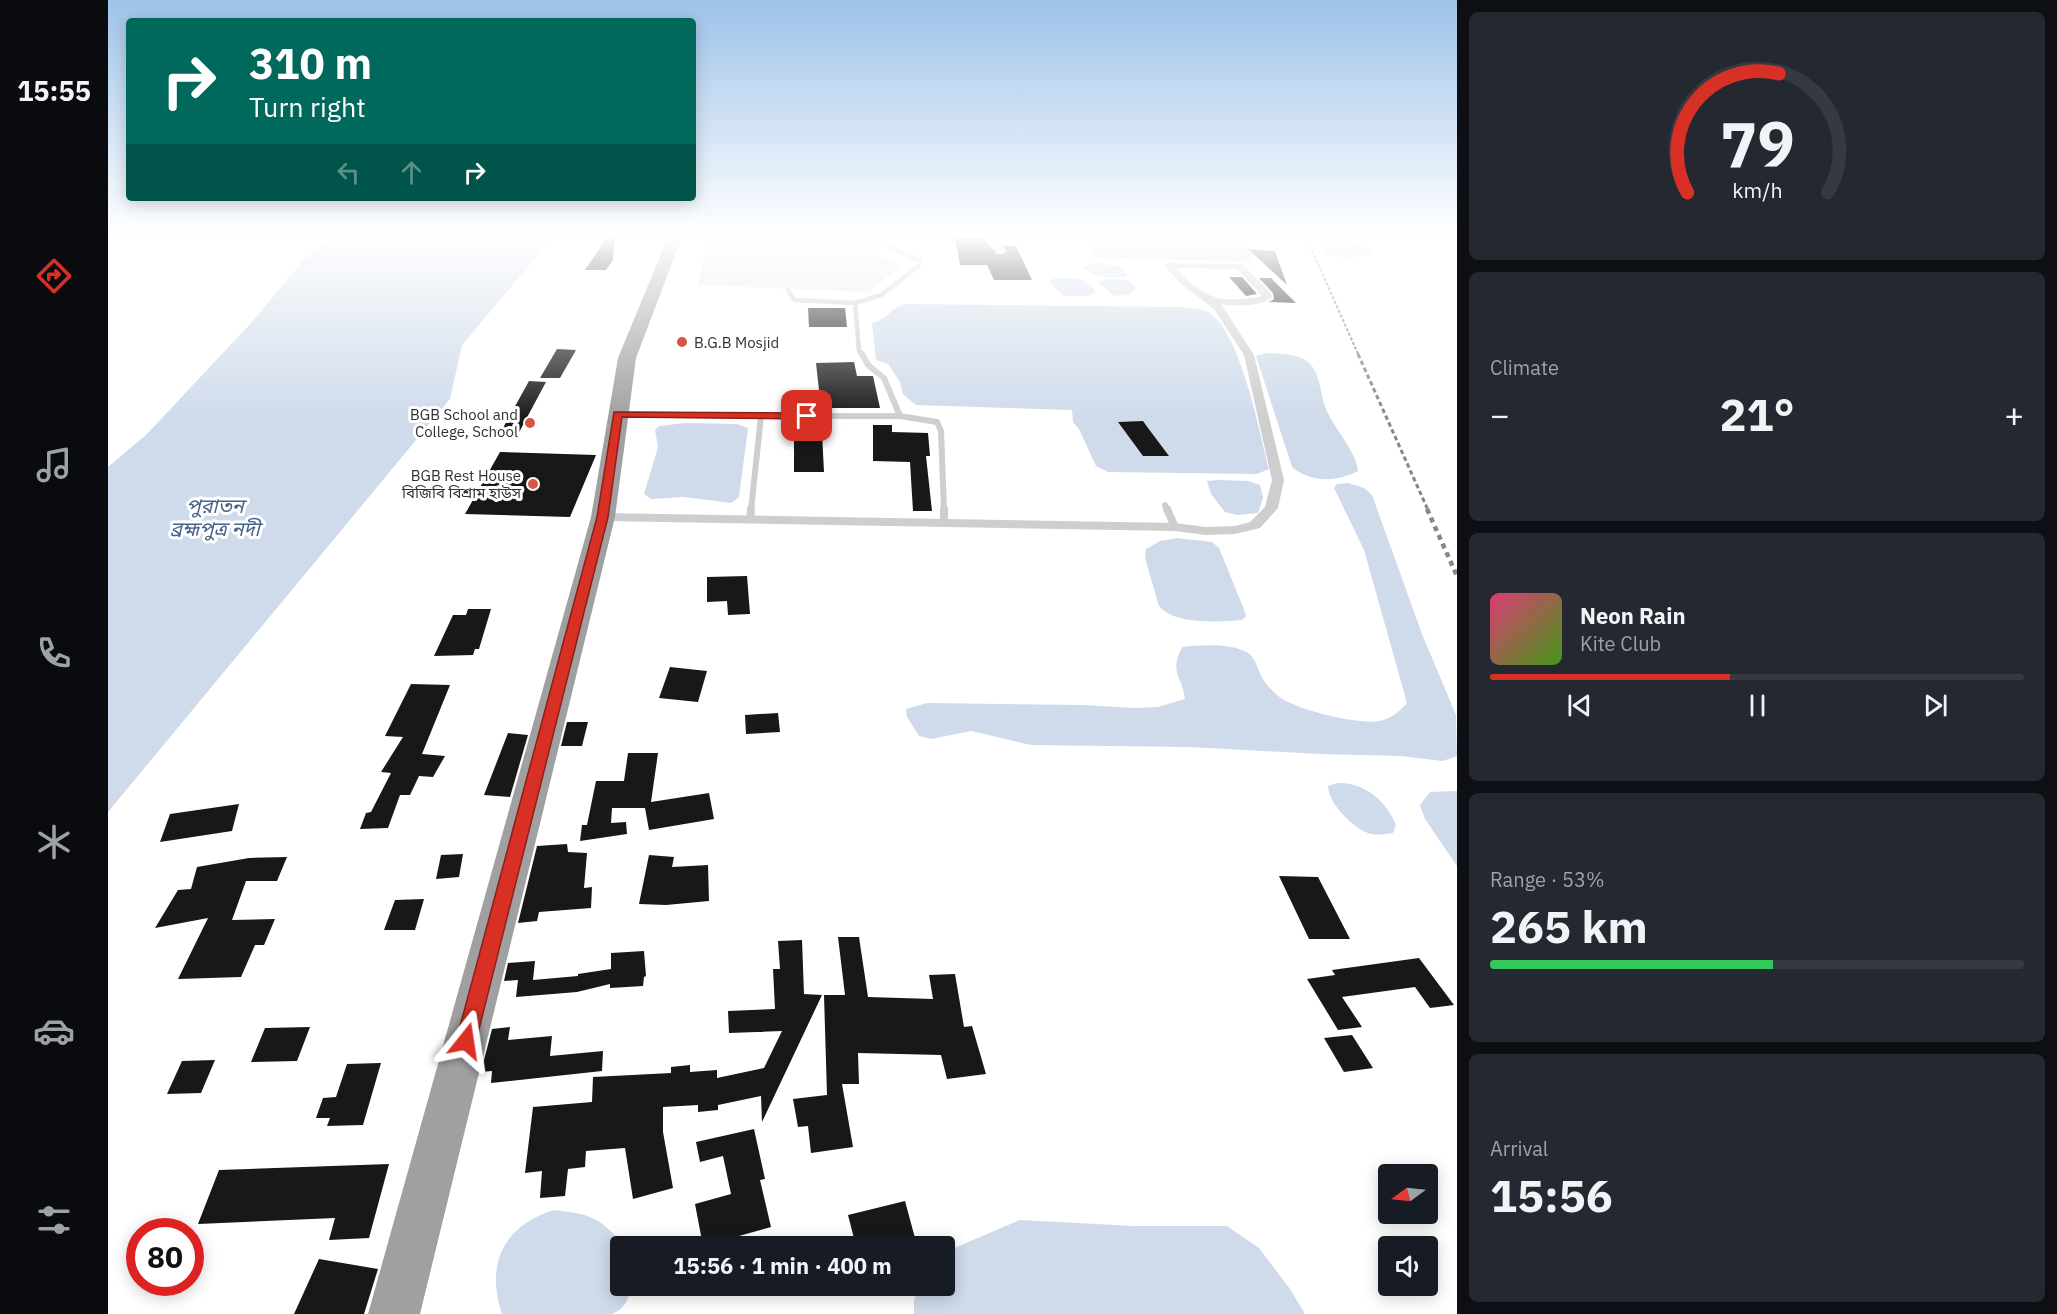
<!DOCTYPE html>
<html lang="en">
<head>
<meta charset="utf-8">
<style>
  :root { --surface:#171b24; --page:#242831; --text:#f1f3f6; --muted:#9ea1a6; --line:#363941; --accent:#d93025 }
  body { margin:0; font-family:"IBM Plex Sans","Noto Sans Bengali",sans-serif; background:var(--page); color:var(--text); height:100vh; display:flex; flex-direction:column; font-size:22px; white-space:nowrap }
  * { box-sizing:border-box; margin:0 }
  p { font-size:20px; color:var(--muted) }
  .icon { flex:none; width:33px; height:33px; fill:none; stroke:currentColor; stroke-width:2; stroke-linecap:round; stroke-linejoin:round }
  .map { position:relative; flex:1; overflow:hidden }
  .side { display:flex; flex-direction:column; gap:12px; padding:12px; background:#0d0f14; width:600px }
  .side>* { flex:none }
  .top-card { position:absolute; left:18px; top:18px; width:570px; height:183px; border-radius:6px; box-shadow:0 3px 15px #0003; background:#00695c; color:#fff; overflow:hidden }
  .needle { width:39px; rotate:255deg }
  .buttons { position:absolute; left:1270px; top:1164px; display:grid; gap:12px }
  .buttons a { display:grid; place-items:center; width:60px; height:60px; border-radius:6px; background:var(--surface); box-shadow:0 3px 15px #0003; font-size:30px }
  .speed { position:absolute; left:18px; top:1218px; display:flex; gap:12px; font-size:30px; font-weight:700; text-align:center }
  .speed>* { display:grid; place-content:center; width:78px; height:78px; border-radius:50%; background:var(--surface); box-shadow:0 3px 15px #0003; line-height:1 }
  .speed .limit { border:9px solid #d22; background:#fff; color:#111 }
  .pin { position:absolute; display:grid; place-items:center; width:51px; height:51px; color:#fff; margin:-26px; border-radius:12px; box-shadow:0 3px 9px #0006 }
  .me { position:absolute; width:66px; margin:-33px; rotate:15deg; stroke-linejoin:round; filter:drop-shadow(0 0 4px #0008) }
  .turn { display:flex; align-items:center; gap:21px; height:126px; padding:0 24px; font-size:27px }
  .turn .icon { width:78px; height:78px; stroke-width:2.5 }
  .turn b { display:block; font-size:42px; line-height:51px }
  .lanes { display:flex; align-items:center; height:57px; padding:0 24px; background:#0003; justify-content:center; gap:30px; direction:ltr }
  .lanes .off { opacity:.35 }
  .big { font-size:45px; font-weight:700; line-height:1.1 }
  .side .card { flex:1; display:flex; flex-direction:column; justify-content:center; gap:9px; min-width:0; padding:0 21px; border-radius:9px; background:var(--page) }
  .side .dial { align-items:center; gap:0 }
  .dial svg { height:156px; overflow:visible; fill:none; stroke:var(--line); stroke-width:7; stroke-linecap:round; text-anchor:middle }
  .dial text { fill:var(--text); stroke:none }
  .song { display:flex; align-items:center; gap:18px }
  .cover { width:72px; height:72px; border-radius:9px; background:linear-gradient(135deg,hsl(340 70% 55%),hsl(100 70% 35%)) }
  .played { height:6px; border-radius:3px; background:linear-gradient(90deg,var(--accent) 45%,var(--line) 45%) }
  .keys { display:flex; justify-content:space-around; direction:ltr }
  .heat { display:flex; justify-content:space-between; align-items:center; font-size:33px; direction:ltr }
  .charge { height:9px; border-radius:4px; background:linear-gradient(90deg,#34c759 53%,var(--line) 0) }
  .trip { position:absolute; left:502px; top:1236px; width:345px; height:60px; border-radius:6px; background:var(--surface); box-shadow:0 3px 15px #0003; font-weight:700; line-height:60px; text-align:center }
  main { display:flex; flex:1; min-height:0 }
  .tab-bar { display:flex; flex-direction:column; width:108px; justify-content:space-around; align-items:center; background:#090b0e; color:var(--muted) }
  .tab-bar .icon { width:42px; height:42px }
  .tab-bar .selected { color:var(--accent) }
  .tab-bar b { font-size:27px; color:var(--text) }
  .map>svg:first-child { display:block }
  .green { fill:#e4ece0 }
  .water { fill:#cfdaea }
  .building { fill:#181818 }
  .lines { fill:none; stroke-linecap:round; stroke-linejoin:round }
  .service-far2 { stroke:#cecece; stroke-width:4.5 }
  .service-far1 { stroke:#cecece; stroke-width:6 }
  .service { stroke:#cecece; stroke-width:8 }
  .minor { fill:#cecece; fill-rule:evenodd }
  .trunk { fill:#a0a0a0; fill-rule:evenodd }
  .rail-far2 { stroke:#868686; stroke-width:2; stroke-dasharray:3 2; stroke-linecap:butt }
  .rail-far1 { stroke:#868686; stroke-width:3; stroke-dasharray:4.5 3; stroke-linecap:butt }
  .rail { stroke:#868686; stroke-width:4.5; stroke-dasharray:5 4.5; stroke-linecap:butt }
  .route { fill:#d93025; stroke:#8d1f18; stroke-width:1.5 }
  .poi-dot { fill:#d55745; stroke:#fff; stroke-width:2 }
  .labels { text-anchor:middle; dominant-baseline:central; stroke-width:6; stroke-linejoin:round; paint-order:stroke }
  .far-poi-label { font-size:15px; fill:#313131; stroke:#fff; text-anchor:end }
  .water-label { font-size:20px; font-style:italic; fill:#46638c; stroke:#fff }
</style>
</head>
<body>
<main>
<nav class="tab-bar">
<b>15:55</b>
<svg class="icon selected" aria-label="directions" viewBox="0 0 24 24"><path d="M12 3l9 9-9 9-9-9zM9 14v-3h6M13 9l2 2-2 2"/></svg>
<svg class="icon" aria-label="music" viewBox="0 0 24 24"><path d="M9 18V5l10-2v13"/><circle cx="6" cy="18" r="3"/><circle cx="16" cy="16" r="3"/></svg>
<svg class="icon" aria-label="phone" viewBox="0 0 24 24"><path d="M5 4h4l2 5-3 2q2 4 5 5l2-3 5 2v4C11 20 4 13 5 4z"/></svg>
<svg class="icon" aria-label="climate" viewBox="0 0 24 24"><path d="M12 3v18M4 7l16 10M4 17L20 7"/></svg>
<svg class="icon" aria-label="car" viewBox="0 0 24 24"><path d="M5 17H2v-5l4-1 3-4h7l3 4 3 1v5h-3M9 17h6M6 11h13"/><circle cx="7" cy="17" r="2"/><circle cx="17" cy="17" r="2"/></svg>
<svg class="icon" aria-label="filters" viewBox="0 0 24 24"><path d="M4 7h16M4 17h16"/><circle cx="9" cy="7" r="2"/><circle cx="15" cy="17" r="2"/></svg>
</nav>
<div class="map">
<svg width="1349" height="1314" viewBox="0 0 1349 1314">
  <rect width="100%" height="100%" fill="#fff"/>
  <path class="green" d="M600,242l154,2 38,23 -32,25 -170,-7z"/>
  <path class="water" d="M225,237h220l-91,108 -12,54 -342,413v-345l39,-33 104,-111 53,-64z
    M980,237h143l14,6 6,14 -1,3 -12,2 -139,-5 -7,-4z
    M1220,238c15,0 32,3 45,13l-1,3c-15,4 -33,5 -47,-1l-4,-13z
    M988,263l24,3 8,10c-16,3 -35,3 -45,-10z
    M948,278c14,0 34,-2 39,15l-8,3h-24l-14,-15z
    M999,279l22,1 7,8 -7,6 -15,2 -16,-14z
    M796,304l277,3c9,1 19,1 27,5 32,17 52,122 61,157l-12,5 -149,-2 -12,-6 -17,-37 -6,-7 -1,-12 -156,-5 -13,-11 -3,-12 -12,-18 -12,-4 -4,-37c14,-3 17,-13 32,-19z
    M1159,353c13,1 30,0 41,9 13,11 12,32 18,47 8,19 31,44 32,62 -21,11 -47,12 -66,-4l-36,-111z
    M577,423l52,1 11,4 -9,69 -8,6 -48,-6 -32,2 -7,-5 14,-47 -3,-17 4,-4z
    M1112,480l28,1 12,4 3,13 -5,15 -21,2 -12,-3 -14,-18 -4,-13z
    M1240,483l16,5 8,7 50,139 34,81 1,41 -14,5 -42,-5 -81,-2 -131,-7 -158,-2 -60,-14 -40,8 -12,-3 -12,-19 -1,-8 21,-6 158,2 50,3 23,-1 27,-8c-3,-24 -16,-25 -3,-52 19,-2 47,-4 64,5 10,4 11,18 17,27 3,6 10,12 15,17 18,14 80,29 102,25 12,-3 20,-10 27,-18l-43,-153 -30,-62 3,-4z
    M1069,538l35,4 7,6 24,59 3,9 -4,4c-23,2 -67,5 -83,-14l-14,-48 1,-9 14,-8z
    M1229,783c27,-1 49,17 59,42l-3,8c-9,1 -16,3 -25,0 -15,-5 -40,-30 -40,-47z
    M1349,791v75l-32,-47 -5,-14 10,-13z
    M446,1210c34,4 44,6 67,32v44h8c1,13 -4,22 -17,28h-110c-17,-50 2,-89 52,-104z
    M912,1220l114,6h93l32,22 31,41 15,25h-391v-14l5,-14h26v-34z"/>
  <path class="building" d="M499,237h8l-2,23 -7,10h-21z
    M847,237h27l15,17h6l3,-3 -6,-9 5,4h11l16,34h-38l-7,-15h-27z
    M1140,249l27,2 12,34z
    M1121,277h13l15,17 -11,2z
    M1151,278h12l25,25 -27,-1 5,-3 -1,-6z
    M700,308h37l2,19h-38z
    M449,349l19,1 -16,28h-20z
    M746,362l3,14h16l7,32h-59l-5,-45z
    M421,381l17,1 -30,56 -18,-1z
    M1035,421l5,7 21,28h-26l-25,-34z
    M765,425h19v7l36,1 2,23h-4l6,55h-19l-3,-49 -37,-1z
    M686,432l28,1 2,39h-30z
    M392,452l96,3 -26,62 -105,-3z
    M639,576l3,38 -22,1 -1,-14 -20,1v-25z
    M360,609h23l-12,40h-4l-2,6 -39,1 19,-41h13z
    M562,667l37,4 -9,31 -39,-4z
    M303,684l39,1 -28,69 23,2 -12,21 -14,-1 -9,19h-10l-12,33 -28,1 6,-16 5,-1 20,-39 -10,-1 22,-35 -18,-1z
    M670,713l2,19 -34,2 -1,-19z
    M459,722h21l-6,24h-21z
    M400,733l20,2 -18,62 -26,-2z
    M520,753h30l-7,49 58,-9 5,26 -65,11 -4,-22h-33l-1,15 15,-1 1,12 -47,7 2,-16h5l9,-44h28z
    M131,804l-7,27 -72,11 10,-28z
    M459,844l1,8 19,1 -3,35 8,-1 -1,21 -52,4 -2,9 -19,2 19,-77z
    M355,854l-4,23 -23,2 5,-24z
    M541,855l25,2 -2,10 36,-2 1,36 -43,4 -27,-1z
    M179,857l-10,24h-31l-14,39 43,-1 -11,26h-9l-14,32 -63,2 30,-61 -53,10 23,-38 13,-1 6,-22 52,-9z
    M1171,876l39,1 32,62h-41z
    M316,899l-9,31h-31l11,-30z
    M730,937h21l9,60 65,2 -4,-24 26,-1 9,53 8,-1 14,48 -39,5 -6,-24 -83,-2 1,31h-17l11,63 -42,6 -3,-27 -10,1 -5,-28 34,-4 -3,-100h21z
    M694,940l2,54 18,1 -60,127 -1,-26 -43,9v5l-20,2v-7l-35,2v25l10,56 -40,11 -8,-51 -39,3 -1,16 -17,2 -3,27 -25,2 2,-27 -17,2 8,-66 59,-5 1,-25 78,-4v-6l19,-2v7l27,-2v8l47,-10 18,-37 -53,2 -1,-22 47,-2 -2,-40h7l-2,-28z
    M536,951l2,25 -2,1 -1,9 -33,2v-4l-33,8 -61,5 2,-17 -14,1 4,-18 27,-2 -2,19 45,-4v-2l33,-5v-16z
    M1311,958l35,47 -24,3 -15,-21 -73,10 20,30 -24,3 -31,-51 28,-4 -3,-5z
    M202,1027l-13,34 -46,1 14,-34z
    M402,1027l-2,13 44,-4 -2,20 53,-5 -1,20 -111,12 1,-12 -11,1 11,-43z
    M1244,1035l21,33 -29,4 -20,-34z
    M107,1060l-14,33 -34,1 15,-33z
    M273,1063l-18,62 -36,1 3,-8h-14l7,-20 13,-1 11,-33z
    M646,1129l11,50 -5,1 11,47 -68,19 -8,-42 36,-10 -8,-38 -23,6 -4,-20z
    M281,1164l-20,74 -40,2 6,-22 -137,6 21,-54z
    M797,1201l10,37 -35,8h-24l-8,-31z
    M211,1259l59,10 -14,45h-70z"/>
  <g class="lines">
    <path class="service-far2" d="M760,237l52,24
      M680,290l6,10 61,3
      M754,356l-3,-6 -4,-47 26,-8 38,-29"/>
    <path class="service-far1" d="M754,354l6,11 16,13 16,38
      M509,414l144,2
      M1057,505l2,5
      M643,510l10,-94h139l37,6 4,9 3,79"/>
    <path class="service" d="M836,509v13
      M1059,509l8,18
      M642,519l1,-10"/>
    <path class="minor" d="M878,237h8l10,13 -1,2h-6z
      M1057,263l77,1 29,29 1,5c-14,9 -35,8 -51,6l33,51 30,125 -6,28 -18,20 -25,6 -29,1 -31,-4 -572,-10 -7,-4 7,-4 572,10 31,4 29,-1 15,-4 15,-15 7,-27 -28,-125 -30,-46 -33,-25 -16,-17zM1067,268l62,1 25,27c-42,8 -57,3 -87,-28z"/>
    <path class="trunk" d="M560,237h14l-46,121 -21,159 -195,797h-52l223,-797 27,-159z"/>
    <path class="rail-far2" d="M1198,237l53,119"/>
    <path class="rail-far1" d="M1250,354l70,156"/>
    <path class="rail" d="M1319,509l30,67"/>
  </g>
  <linearGradient id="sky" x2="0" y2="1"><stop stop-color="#9ec3e9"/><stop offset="0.56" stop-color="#fff"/><stop offset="1" stop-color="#fff" stop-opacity="0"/></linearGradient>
  <rect width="1349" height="420" fill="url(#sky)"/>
  <path class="route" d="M506,412l193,1 5,3 -5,3 -185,-2 -14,100 -132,524 -3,6 -7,3 -8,-3 -2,-6 141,-524z"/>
  <g class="poi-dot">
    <circle cx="574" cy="342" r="6"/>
    <circle cx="422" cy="423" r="6"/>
    <circle cx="425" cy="484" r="6"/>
  </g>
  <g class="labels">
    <g class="far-poi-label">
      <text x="586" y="342" text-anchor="start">B.G.B Mosjid</text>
      <text x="410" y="414">BGB School and<tspan x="410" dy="17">College, School</tspan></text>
      <text x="413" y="475">BGB Rest House<tspan x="413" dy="17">বিজিবি বিশ্রাম হাউস</tspan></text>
    </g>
    <g class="water-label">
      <text x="107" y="505">পুরাতন<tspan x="107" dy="23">ব্রহ্মপুত্র নদী</tspan></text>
    </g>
  </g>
</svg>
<div class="buttons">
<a><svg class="needle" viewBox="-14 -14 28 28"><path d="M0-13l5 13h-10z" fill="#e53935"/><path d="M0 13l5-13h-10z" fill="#9ea1a6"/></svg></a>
<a><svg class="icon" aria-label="sound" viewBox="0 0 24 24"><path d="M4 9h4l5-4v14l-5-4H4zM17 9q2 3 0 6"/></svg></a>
</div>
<div class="speed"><div class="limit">80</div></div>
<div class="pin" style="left:699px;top:416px;background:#d93025"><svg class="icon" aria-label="arrive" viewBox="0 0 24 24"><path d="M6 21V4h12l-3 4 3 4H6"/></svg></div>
<svg class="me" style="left:358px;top:1041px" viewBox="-20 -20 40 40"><path d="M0-17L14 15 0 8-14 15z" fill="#d93025" stroke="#fff" stroke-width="4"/></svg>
<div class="trip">15:56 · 1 min · 400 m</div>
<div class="top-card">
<div class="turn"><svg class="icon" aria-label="right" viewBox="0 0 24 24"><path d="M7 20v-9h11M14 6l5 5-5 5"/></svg><div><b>310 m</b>Turn right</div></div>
<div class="lanes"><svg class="icon off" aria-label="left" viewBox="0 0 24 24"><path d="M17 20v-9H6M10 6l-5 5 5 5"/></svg><svg class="icon off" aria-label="ahead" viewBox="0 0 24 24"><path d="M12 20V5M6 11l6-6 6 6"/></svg><svg class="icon" aria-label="right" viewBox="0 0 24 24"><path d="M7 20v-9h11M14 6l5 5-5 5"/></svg></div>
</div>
</div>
<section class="side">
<div class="card dial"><svg viewBox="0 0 100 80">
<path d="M14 69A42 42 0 1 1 86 69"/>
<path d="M14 69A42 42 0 0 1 61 8" stroke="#d93025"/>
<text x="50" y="56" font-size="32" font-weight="700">79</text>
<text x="50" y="72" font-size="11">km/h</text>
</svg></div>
<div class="card"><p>Climate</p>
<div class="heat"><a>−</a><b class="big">21°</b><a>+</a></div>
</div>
<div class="card">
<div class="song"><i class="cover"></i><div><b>Neon Rain</b><p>Kite Club</p></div></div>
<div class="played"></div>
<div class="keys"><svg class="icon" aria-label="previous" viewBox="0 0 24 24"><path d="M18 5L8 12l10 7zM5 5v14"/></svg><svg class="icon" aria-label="pause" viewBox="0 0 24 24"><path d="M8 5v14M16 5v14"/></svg><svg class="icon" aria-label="next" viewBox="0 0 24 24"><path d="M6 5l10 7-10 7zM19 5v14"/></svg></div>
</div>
<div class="card"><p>Range · 53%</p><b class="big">265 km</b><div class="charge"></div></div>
<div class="card"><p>Arrival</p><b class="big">15:56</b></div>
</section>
</main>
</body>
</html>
